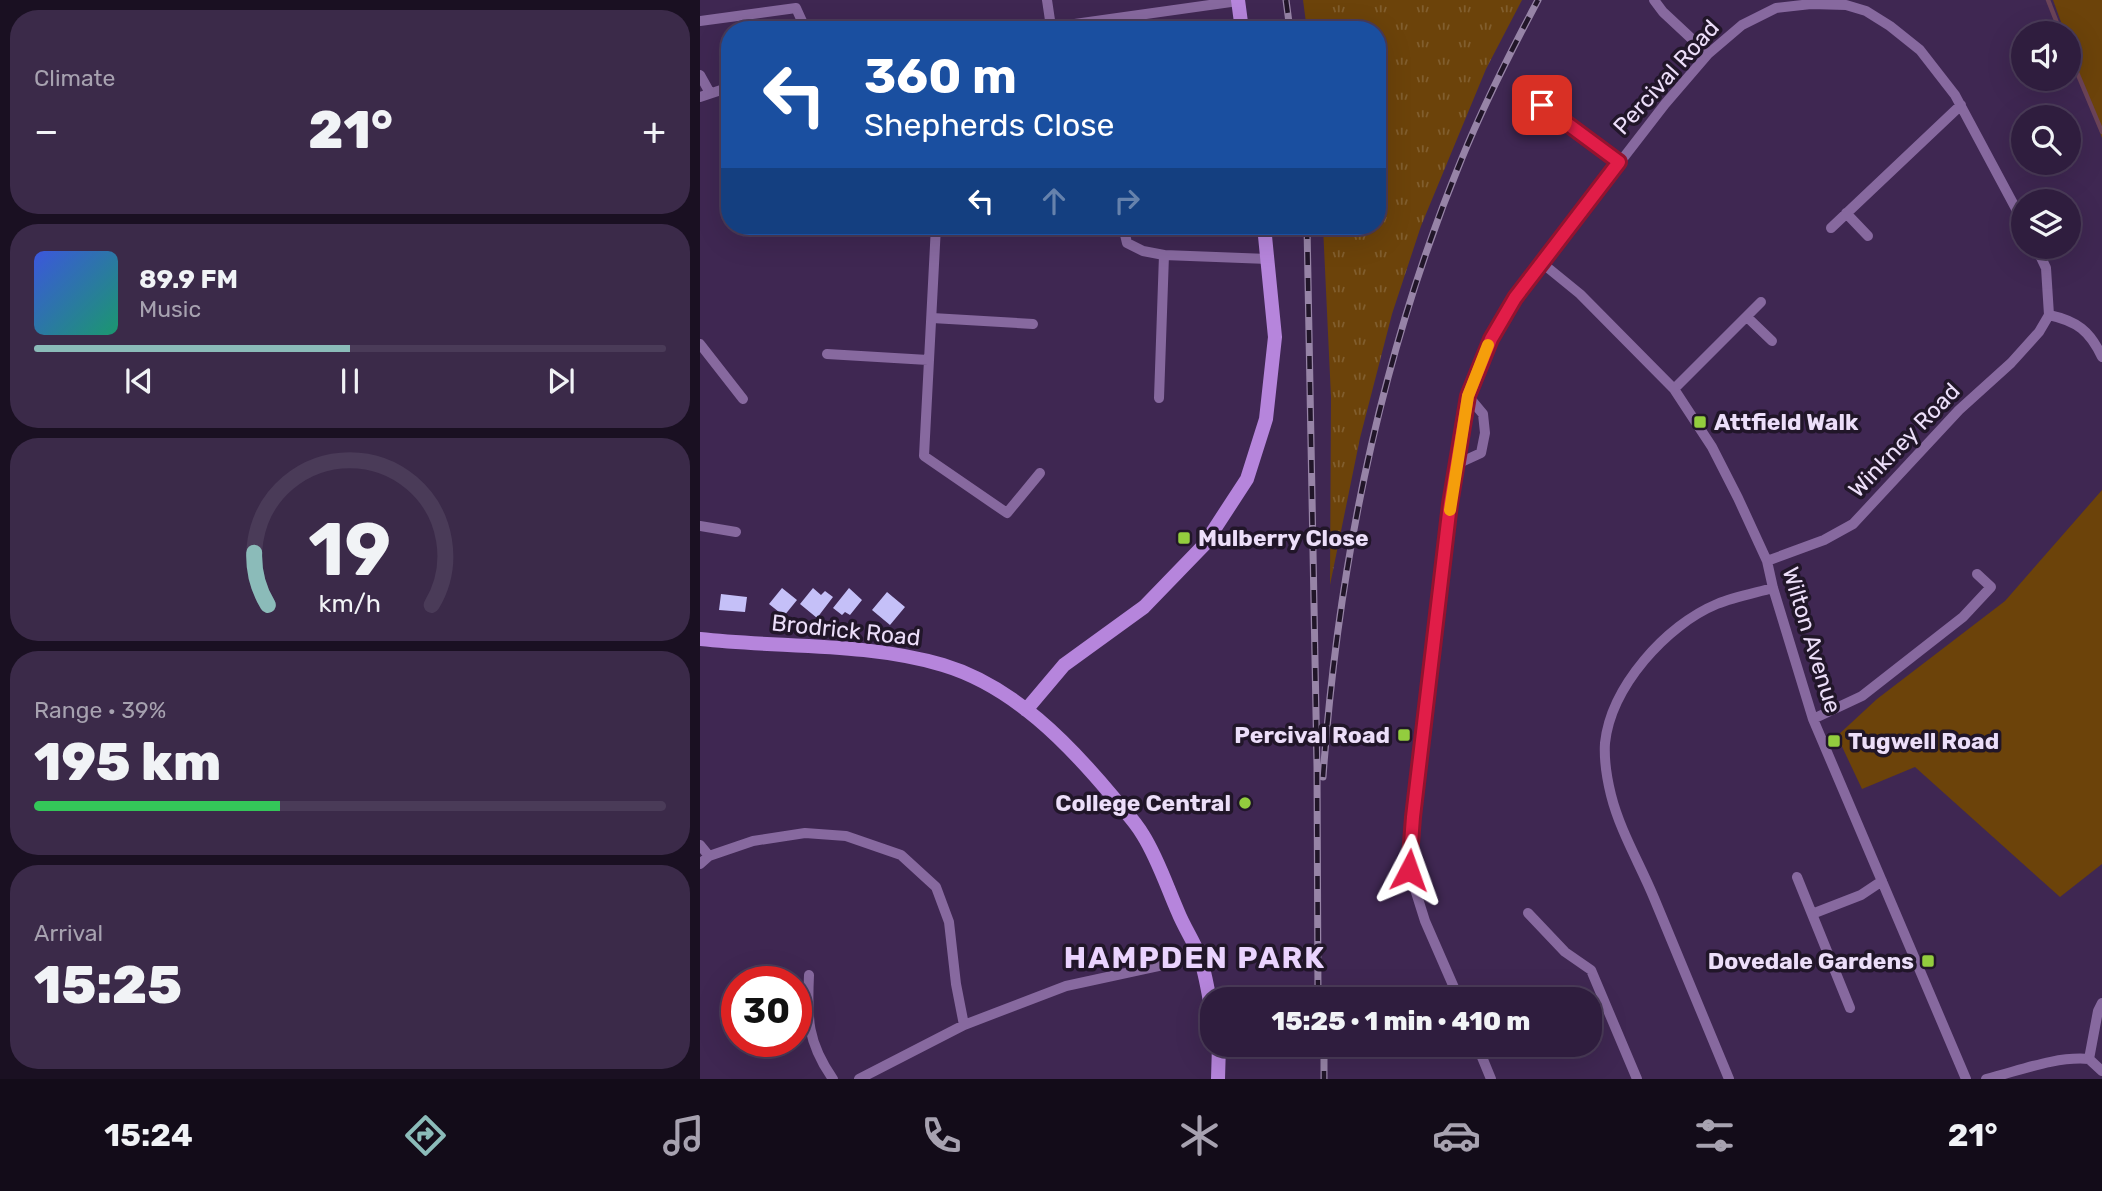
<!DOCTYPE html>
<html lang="en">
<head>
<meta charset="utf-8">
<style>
  :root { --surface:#2f1d3e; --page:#3b2a49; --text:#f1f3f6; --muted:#a7a2b0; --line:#4a3b58; --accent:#8bbbb9 }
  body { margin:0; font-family:Rubik,sans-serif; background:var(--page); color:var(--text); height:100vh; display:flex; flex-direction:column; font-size:26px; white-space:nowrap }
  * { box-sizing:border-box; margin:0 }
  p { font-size:23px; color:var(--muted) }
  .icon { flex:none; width:38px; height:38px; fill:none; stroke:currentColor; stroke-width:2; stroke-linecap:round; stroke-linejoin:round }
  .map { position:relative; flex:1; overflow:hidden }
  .panel { display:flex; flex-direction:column; gap:10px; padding:10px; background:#1a1022; width:700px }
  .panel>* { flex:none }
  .guide { position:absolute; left:21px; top:21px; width:665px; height:214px; border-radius:28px; box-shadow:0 7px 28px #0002,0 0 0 2px var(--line); background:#1a4fa0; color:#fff; overflow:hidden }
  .fabs { position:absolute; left:1311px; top:21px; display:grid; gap:14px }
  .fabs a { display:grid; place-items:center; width:70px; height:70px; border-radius:50%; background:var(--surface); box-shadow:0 7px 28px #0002,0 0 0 2px var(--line); font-size:35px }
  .speed { position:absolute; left:21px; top:966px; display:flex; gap:14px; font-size:35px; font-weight:700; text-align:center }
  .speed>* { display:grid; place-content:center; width:91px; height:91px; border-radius:50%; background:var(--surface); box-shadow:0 7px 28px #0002,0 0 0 2px var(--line); line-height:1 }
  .speed .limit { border:10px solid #d22; background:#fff; color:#111 }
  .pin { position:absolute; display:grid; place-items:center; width:60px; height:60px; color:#fff; margin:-30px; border-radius:14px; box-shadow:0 4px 10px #0006 }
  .me { position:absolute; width:77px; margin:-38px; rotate:4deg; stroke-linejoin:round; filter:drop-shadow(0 0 5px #0008) }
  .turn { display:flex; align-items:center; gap:24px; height:147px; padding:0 28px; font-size:32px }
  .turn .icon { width:91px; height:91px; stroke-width:2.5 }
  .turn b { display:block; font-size:49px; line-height:60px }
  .lanes { display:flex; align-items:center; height:66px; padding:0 28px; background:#0003; justify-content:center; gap:35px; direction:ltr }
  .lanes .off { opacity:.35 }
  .big { font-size:52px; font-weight:800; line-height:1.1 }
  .panel .tile { flex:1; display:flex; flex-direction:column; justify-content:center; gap:10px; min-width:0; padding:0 24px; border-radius:28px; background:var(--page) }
  .panel .dial { align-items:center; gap:0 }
  .dial svg { height:182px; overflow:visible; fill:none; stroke:var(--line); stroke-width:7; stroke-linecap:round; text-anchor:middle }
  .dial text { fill:var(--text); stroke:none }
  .song { display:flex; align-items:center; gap:21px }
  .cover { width:84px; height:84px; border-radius:10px; background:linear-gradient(135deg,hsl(230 70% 55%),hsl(160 70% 35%)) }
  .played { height:7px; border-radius:4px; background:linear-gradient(90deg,var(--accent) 50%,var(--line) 50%) }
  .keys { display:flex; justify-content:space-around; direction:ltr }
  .heat { display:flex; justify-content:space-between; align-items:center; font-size:38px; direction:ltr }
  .charge { height:10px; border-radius:5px; background:linear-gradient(90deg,#34c759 39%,var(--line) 0) }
  .trip { position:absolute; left:500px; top:987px; width:402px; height:70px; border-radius:28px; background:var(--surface); box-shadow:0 7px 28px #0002,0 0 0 2px var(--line); font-weight:800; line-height:70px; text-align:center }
  .menu { display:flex; height:112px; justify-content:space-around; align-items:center; background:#130c19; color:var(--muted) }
  .menu .icon { width:49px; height:49px }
  .menu .current { color:var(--accent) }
  .menu b { font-size:32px; color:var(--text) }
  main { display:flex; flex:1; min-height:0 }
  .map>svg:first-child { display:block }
  .grass { fill:url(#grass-tufts) }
  .park { fill:#6c430a }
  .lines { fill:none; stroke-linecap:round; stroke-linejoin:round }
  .stream { stroke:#6b4357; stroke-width:4.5 }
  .building { fill:#c5c0f8 }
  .street { stroke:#87699f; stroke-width:10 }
  .secondary { stroke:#b685dc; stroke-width:14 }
  .rail-casing { stroke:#9784a7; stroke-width:7 }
  .rail { stroke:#211629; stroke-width:4.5; stroke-dasharray:13; stroke-linecap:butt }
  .route-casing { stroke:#92132f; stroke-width:18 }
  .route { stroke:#e11d48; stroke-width:12 }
  .slow { stroke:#f59e0b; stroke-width:12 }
  .poi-dot { fill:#93cd3e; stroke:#211629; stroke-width:2.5 }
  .labels { text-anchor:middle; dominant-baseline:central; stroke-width:7; stroke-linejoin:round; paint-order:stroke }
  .street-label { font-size:23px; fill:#ecdef9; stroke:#211629 }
  .poi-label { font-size:23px; font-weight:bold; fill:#ecdef9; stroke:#211629; text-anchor:start }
  .district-label { font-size:30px; font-weight:bold; letter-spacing:2px; fill:#ead3fe; stroke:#211629 }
</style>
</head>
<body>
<main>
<section class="panel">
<div class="tile"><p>Climate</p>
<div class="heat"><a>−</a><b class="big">21°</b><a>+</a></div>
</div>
<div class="tile">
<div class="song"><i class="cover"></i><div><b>89.9 FM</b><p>Music</p></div></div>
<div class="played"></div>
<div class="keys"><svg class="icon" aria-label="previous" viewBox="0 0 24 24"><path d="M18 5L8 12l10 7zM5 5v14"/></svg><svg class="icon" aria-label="pause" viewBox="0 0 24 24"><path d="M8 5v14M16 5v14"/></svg><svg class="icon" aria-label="next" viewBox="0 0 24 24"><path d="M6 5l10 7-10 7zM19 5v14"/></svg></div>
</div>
<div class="tile dial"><svg viewBox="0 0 100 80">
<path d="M14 69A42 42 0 1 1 86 69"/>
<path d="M14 69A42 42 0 0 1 8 46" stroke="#8bbbb9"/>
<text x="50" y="56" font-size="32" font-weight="700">19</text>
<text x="50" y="72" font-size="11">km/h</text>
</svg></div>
<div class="tile"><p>Range · 39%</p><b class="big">195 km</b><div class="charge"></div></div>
<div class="tile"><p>Arrival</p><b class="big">15:25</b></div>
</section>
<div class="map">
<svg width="1402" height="1079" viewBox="0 0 1402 1079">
  <defs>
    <pattern id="grass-tufts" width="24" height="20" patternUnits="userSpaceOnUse" patternTransform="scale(1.75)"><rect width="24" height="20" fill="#6c430a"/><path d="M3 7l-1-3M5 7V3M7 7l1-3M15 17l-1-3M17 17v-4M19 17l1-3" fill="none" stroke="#815e2e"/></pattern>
  </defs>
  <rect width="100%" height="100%" fill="#3f2752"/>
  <path class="grass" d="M603,0h219l-36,69 -65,157 -29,88 -32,124 -30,147 1,-188 -8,-171h54v-196h-70z"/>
  <path class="park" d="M1353,0h49v138l-33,-94 -1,-11h-3z
    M1402,490v374l-42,33 -145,-130 -53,22 -25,-53 40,-37 128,-98z"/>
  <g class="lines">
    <path class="stream" d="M1348,0l13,33
      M1368,51l34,81"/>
  </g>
  <path class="building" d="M82,588l15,12 -13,16 -15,-12z
    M113,588l8,7 4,-4 8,6 -16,21 -17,-14z
    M149,588l13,12 -12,15 -5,-3 -3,3 -9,-7z
    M187,592l18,15 -15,18 -18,-15z
    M21,594l26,3 -2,15 -26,-2z"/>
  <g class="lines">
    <path class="street" d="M347,0l4,27
      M954,0l9,12 45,42
      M0,21l96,-13 10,22
      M332,30l206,-29
      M0,75l10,18
      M823,91l96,71
      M0,97l30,-10
      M1146,213l22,23
      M152,226l84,5
      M236,226l-12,230 83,57 33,-40
      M423,226l4,17 16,8 21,4 -5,143
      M1131,228l130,-123
      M1336,247l10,21 3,47c28,6 41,16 53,42
      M464,255l104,4
      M842,263l38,31 94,95 38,58 26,51 29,63 6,27 40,131 153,360
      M1047,317l25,24
      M232,318l101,6
      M0,344l43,55
      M127,354l101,6
      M974,389l87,-87
      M757,464l24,-11 4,-20 -2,-19 -15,-18
      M0,526l36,6
      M1067,561l57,-21 29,-16 106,-114 52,-47 28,-31 10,-17
      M1113,719l49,-23 101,-79 28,-30 -14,-13
      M0,845l9,11
      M0,864l9,-8 44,-15 52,-8 41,3 55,19 35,32 13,35 7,62 8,41
      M1097,877l53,131
      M828,913l37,39 26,18 46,109
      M1112,914l49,-19 21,-14
      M109,975c-2,43 -2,67 24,104
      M759,999l-34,-78 -16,-51 4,-53 37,-313 18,-108 23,-57 24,-41 150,-194 43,-50 34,-29 34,-17 35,-4 35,1 20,6 24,15 30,24 35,45 68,127
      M777,1045l14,34
      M1389,1059l9,-48 4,-8
      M1389,1059l13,12
      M159,1079l105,-54 102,-39 134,-29
      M1029,1079c-25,-60 -50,-121 -75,-181 -14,-34 -34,-67 -43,-103 -4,-16 -7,-36 -6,-52 6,-56 61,-118 112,-139 17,-7 38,-11 56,-16
      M1286,1079c33,-8 69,-23 103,-20"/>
    <path class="secondary" d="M538,0l4,30
      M0,639c80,9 165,3 243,26 70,21 125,78 170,132 10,12 22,24 30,38 15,24 24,52 35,77 6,15 15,28 21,43 7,18 10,43 14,63
      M326,710l38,-45 80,-58 60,-62 43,-66 19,-60 9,-82 -11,-111
      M518,1079l1,-34"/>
    <g class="rail-casing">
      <path id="rail" d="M586,0l4,30
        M607,226l10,541 1,232
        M623,777c15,-211 58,-423 139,-619 22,-54 49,-107 76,-158
        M624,1045v34"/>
    </g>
    <use href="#rail" class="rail"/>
  </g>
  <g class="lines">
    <g class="route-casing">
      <path id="route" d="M709,870l4,-53 37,-313 18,-108 23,-57 24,-41 104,-136 -77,-57"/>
    </g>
    <use href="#route" class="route"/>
    <path class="slow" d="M750,510l18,-114 20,-51"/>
  </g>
  <g class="poi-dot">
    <rect x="993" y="415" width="14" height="14" rx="3.5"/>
    <rect x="477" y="531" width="14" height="14" rx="3.5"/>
    <rect x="697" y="728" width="14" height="14" rx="3.5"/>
    <rect x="1127" y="734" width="14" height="14" rx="3.5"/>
    <circle cx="545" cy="803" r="7"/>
    <rect x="1221" y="954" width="14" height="14" rx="3.5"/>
  </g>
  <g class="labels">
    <g class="street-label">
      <text transform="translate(966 77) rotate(-48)">Percival Road</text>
      <text transform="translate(1204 440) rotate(-46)">Winkney Road</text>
      <text transform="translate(146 630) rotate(6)">Brodrick Road</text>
      <text transform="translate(1112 640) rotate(73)">Wilton Avenue</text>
    </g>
    <g class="poi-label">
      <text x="1014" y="422">Attfield Walk</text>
      <text x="498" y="538">Mulberry Close</text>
      <text x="690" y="735" text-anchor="end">Percival Road</text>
      <text x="1148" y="741">Tugwell Road</text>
      <text x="531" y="803" text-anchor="end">College Central</text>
      <text x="1214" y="961" text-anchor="end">Dovedale Gardens</text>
    </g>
    <g class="district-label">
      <text x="495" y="958">HAMPDEN PARK</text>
    </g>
  </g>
</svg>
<div class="fabs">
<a><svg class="icon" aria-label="sound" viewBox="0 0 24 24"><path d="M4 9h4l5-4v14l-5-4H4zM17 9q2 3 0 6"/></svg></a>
<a><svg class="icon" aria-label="search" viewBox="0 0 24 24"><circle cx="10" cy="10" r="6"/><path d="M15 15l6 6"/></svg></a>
<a><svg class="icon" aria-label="layers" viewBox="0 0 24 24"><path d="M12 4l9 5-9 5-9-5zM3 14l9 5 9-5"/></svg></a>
</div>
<div class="speed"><div class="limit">30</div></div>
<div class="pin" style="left:842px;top:105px;background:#d93025"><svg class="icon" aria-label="arrive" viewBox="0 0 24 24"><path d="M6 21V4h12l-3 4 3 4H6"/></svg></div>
<svg class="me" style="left:709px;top:870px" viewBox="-20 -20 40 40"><path d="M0-17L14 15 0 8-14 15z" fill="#e11d48" stroke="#fff" stroke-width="4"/></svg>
<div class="trip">15:25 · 1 min · 410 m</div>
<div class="guide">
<div class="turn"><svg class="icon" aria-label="left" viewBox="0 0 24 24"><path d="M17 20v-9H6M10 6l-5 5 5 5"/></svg><div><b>360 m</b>Shepherds Close</div></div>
<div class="lanes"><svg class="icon" aria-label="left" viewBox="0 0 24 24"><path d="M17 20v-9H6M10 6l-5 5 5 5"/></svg><svg class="icon off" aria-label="ahead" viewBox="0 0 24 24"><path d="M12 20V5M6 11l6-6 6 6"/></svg><svg class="icon off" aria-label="right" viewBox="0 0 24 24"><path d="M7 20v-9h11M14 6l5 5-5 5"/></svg></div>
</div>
</div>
</main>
<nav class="menu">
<b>15:24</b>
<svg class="icon current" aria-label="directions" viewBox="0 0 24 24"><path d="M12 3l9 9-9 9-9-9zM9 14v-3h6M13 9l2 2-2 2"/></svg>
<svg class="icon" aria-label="music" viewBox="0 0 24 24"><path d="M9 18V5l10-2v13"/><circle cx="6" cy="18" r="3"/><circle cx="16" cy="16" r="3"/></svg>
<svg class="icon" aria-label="phone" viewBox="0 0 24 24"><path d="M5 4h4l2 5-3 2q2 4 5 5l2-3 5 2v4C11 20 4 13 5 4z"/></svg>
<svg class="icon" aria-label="climate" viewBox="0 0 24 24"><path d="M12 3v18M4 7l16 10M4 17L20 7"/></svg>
<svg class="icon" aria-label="car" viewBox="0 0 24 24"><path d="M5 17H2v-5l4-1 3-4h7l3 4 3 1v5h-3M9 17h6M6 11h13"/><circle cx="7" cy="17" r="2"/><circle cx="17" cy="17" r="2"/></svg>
<svg class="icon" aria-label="filters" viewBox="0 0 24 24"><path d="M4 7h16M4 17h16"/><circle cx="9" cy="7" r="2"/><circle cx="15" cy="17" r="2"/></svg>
<b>21°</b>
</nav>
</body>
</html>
